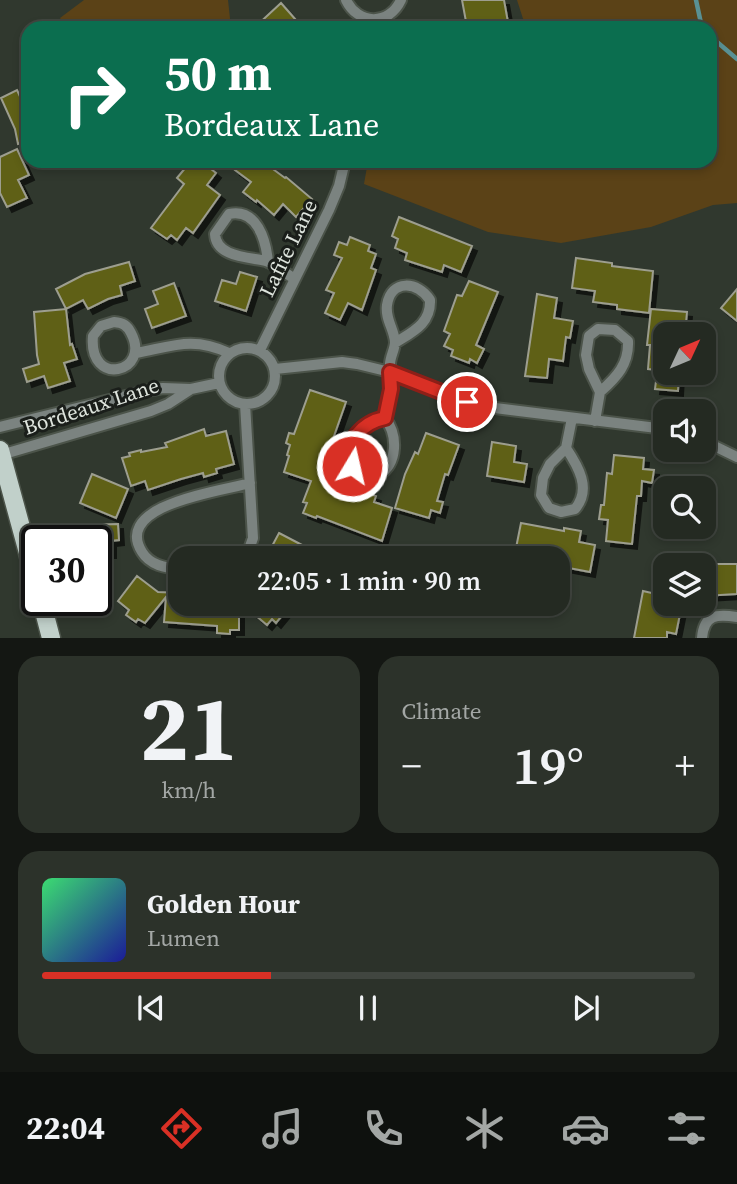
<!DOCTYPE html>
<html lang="en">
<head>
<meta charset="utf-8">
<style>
  :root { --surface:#242a22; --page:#2c322a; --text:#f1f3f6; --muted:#a3a7a5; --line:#414640; --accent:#d93025 }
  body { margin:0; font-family:"Source Serif 4",serif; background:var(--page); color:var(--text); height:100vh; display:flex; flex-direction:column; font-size:26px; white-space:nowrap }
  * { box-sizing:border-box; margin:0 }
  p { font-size:23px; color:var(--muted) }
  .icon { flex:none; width:38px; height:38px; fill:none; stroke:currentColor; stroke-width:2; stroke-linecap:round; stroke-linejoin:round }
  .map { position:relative; height:638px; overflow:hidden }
  .sheet { display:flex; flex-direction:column; gap:18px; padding:18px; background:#141713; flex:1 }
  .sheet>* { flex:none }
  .hud { position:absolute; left:21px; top:21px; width:696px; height:147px; border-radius:21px; box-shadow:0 4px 10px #0003,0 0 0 2px var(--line); background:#0b6e4f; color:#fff; overflow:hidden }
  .needle { width:46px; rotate:46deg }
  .tools { position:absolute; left:653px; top:322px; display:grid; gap:14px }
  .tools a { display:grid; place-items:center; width:63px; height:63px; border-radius:14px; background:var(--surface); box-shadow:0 4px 10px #0003,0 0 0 2px var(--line); font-size:35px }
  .speed { position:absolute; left:21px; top:525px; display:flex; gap:14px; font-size:35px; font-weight:700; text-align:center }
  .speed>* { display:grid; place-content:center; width:91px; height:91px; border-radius:50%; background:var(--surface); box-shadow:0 4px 10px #0003,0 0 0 2px var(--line); line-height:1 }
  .speed .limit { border:4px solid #111; border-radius:10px; background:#fff; color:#111 }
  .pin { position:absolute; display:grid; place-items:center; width:60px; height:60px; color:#fff; margin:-30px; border:4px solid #fff; border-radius:50%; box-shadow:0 2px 7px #0007 }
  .me { position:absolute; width:77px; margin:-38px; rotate:9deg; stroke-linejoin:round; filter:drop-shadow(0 0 5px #0008) }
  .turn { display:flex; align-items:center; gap:24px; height:147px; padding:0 28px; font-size:32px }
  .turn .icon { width:91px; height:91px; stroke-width:2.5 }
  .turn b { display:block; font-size:49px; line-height:60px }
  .big { font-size:52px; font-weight:600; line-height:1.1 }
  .sheet .card { flex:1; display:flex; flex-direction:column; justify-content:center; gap:10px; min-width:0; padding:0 24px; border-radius:21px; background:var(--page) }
  .sheet .dial { align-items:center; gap:0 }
  .dial b { font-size:91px; line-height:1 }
  .song { display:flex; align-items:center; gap:21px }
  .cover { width:84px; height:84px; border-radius:10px; background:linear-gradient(135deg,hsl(140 70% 55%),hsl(240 70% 35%)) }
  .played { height:7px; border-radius:4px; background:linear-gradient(90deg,var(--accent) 35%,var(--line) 35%) }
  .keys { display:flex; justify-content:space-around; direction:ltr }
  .heat { display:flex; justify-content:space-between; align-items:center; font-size:38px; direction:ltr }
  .sheet .tiles { flex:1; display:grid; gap:18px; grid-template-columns:1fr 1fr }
  .card:last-child { grid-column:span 2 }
  .trip { position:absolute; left:168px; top:546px; width:402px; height:70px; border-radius:21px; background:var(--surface); box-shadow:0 4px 10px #0003,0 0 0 2px var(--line); font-weight:600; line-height:70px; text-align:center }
  .menu { display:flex; height:112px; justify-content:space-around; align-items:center; background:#0e110e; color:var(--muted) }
  .menu .icon { width:49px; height:49px }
  .menu .on { color:var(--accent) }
  .menu b { font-size:32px; color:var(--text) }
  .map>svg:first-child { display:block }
  .green { fill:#5b4217 }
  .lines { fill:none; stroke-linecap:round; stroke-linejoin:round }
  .stream { stroke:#599194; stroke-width:4.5 }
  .building { fill:#5f6018; stroke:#9d9e8f; stroke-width:2; filter:url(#shadow) }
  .minor-casing { stroke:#4c544a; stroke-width:14 }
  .primary-casing { stroke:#4c544a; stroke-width:21 }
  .minor { stroke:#7b8380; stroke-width:10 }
  .primary { stroke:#c1d0ca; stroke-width:18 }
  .route-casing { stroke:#8d1f18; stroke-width:18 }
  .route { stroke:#d93025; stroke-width:12 }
  .labels { text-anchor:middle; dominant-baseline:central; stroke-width:6; stroke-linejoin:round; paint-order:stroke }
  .street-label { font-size:21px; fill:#dee4dd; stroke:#1a1e1a }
</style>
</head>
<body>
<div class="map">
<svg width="737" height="638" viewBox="0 0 737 638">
  <defs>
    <filter id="shadow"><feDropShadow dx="5" dy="5" stdDeviation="0" flood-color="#0009"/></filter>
  </defs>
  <rect width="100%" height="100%" fill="#30382e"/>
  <path class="green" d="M84,0h144l3,28h-164l-7,-10z
    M517,0h220v203l-24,2 -62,22 -90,16 -73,-11 -124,-48 4,-23h342v-133h-184z"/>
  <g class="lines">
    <path class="stream" d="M696,0l6,28
      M710,36l27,23"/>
  </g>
  <path class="building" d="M462,0h42l5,28h-29l-1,-3 -12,2z
    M281,3l22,25h-49z
    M17,90l11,24v42l-6,-13 -4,1 -3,-15 -14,-31z
    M17,149l12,26 -11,5 9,18 -20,9 -7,-14v-36z
    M191,161h10l15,12 -9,12 13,10 -27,38 -7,-5 -9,12 -6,-5 -4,4 -16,-11 33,-44 -7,-6z
    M242,161h20l23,17 1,-1 26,22 -16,18 -13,-13 -9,11 -17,-15 -1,2 -13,-10 8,-10 -16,-12z
    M399,217l73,29 -11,26 -17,-7 -2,7 -37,-12 2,-7 -12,-5 3,-9 -6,-3z
    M350,237l20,8 -2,6 8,3 -5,14 5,2 -14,40 -14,-7 -8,17 -15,-7 9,-20 -8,-3 16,-32 -8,-3 5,-13 8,3z
    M576,258l36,5v3l41,5 -4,42 -32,-4v-4l-24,-3 2,-11 -23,-3z
    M129,262l6,19 -15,5 2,9 -14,4 -20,10 -5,-9 -17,9 -10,-20 29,-15z
    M240,272l17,5 -11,34 -31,-10 7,-21 14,4z
    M469,281l29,11 -22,53 8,4 -7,14 -7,-4 -1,4 -18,-7 2,-6 -9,-4 6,-12 -6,-3 13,-36 5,1z
    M174,283l12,33 -34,12 -7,-19 13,-5 -5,-13z
    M737,289v32l-16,-13z
    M537,294l20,4 -3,20 19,3 -3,17 -4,-1 -3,24 -14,-2 -2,19 -22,-2z
    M66,309l4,36 2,-1 5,15 -13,4 6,18 -22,7 -4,-12 -17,6 -4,-13 16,-5 -2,-9 -3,-43z
    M651,309l36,3 -2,22h-20v37l-17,-2 2,-24h-3z
    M657,373h22l-1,18 -23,-2z
    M310,390l36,12 -26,74 56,20 -2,6 18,6 -10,33 -65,-25 -1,2 -13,-5 4,-10 -4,-1 8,-21 -27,-9 5,-16 -2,-1 3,-10 -4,-2 3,-10 5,1z
    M204,429l2,7 20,-5 8,33 -18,5 1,4 -13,4 -1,-4 -22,6 -33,11 -3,-9 -14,5 -9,-28 8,-2 -1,-3 12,-3v2l26,-5 -2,-4z
    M426,433l33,12 -11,30 -3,-1 -8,27 6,1 -3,11 -9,-3 -2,8 -34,-10 10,-34 10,-22 3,2z
    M492,442l24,4 -2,16 13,2 -3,18 -37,-6z
    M614,455l30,3 -1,11 11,1 -2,13 -10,-2 -1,15h-4l-5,48 -26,-3 2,-21 -9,-1 2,-14h3l3,-32 5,1z
    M92,474l36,15 -12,29 -36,-15z
    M521,523l43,8v-3l17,3 -2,11 16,3 -5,27 -32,-6v-8h-44z
    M118,524l1,16 -8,1v12h-15v-12h-17v-16z
    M279,533l48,25h-55l3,-5 -5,-3z
    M704,564h33v30l-33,2z
    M137,576l21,16 22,1v11h59v26h-9v4l-13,-1v-7l-53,-4 2,-25 -21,26 -7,-4 -2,3 -10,-7 3,-5 -11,-9z
    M643,591l22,5v8h17l-6,30 -9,-2v6h-33z
    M242,604h34l9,8 -9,11 -4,-4 -5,6z"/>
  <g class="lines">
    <g class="minor-casing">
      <path id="minor" d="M346,0c12,25 43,26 55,0
        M268,262c-2,-22 -11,-54 -39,-48l-14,20c1,23 33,23 51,27 9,3 20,13 29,18
        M114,322c9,1 13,3 17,11 21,40 -43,55 -38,3l8,-10z
        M219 376a28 28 0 1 1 56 0a28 28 0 1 1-56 0Z
        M260,350l69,-140 10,-24 6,-25
        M136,353c37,-7 57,-17 93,0
        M275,369l67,-7 15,2 33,8 97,35 178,22
        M245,404l8,134 -7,20
        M385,418c6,-19 4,-35 5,-54 0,-7 5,-15 5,-22 -1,-13 -10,-23 -8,-37 4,-26 31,-24 43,-5 1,24 -18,32 -35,43
        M385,418c13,17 13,45 -6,57 -46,5 -34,-49 6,-57z
        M595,421l5,-29 -11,-23 -3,-14 3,-19 9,-7 17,1 13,11c1,23 -11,36 -28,51
        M0,427l146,-36 17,-3 28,1 28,-6
        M704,441l33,16
        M566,448c12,18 26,41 9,61l-14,3 -12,-4 -8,-13 2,-17 7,-14 16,-16 6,-30
        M1,455l150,-44 17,-7 23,-15
        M180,569c-15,-1 -30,-4 -38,-17 -30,-48 81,-61 108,-69
        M702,638c2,-24 15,-24 35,-21"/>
    </g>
    <g class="primary-casing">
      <path id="primary" d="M0,450l37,136
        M41,600l10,38"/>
    </g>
    <use href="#minor" class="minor"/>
    <use href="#primary" class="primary"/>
  </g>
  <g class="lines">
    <g class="route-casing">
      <path id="route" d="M352,466c-10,-24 12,-44 33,-48l6,-29 -1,-17 77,30"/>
    </g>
    <use href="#route" class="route"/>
  </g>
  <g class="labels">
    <g class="street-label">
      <text transform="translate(288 248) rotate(-64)">Lafite Lane</text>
      <text transform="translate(91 406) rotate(-18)">Bordeaux Lane</text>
    </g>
  </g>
</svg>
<div class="tools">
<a><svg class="needle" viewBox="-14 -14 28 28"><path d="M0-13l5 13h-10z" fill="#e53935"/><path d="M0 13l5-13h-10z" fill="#a3a7a5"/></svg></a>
<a><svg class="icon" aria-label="sound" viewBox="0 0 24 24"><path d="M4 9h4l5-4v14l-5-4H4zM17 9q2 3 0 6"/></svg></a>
<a><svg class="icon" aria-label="search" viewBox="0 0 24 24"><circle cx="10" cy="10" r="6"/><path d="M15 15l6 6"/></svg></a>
<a><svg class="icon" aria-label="layers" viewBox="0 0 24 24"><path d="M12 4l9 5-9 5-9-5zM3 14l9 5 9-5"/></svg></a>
</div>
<div class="speed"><div class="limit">30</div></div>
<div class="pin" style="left:467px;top:402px;background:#d93025"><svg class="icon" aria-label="arrive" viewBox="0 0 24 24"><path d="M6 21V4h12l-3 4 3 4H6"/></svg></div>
<svg class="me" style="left:352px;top:466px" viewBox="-20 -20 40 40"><circle r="17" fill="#d93025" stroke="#fff" stroke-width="3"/><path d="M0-11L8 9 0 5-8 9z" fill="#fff"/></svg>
<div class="trip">22:05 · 1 min · 90 m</div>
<div class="hud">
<div class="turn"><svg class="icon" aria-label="right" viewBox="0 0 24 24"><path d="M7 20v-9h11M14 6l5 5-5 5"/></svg><div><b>50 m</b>Bordeaux Lane</div></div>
</div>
</div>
<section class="sheet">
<div class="tiles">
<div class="card dial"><b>21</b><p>km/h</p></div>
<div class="card"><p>Climate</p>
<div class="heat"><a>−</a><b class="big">19°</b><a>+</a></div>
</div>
<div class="card">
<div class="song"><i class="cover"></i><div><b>Golden Hour</b><p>Lumen</p></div></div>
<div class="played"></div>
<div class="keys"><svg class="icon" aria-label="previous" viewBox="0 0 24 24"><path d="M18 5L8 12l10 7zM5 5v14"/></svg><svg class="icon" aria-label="pause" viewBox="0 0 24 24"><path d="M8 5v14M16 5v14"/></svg><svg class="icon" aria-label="next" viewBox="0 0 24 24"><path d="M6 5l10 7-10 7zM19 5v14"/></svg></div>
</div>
</div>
</section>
<nav class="menu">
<b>22:04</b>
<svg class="icon on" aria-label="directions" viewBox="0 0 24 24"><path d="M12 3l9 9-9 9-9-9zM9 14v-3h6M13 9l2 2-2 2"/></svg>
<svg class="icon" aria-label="music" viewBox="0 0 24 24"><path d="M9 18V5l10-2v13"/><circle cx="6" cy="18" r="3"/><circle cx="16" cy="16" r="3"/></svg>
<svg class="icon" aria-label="phone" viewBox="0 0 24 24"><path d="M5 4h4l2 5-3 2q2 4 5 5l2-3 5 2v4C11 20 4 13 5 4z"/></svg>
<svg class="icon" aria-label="climate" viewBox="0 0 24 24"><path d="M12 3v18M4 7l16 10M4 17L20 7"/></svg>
<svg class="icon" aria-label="car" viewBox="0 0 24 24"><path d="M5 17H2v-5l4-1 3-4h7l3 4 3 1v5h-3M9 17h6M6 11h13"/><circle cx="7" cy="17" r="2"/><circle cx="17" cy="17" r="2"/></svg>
<svg class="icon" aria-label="filters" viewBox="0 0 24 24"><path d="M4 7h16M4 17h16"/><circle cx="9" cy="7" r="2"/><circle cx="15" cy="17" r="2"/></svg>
</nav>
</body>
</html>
